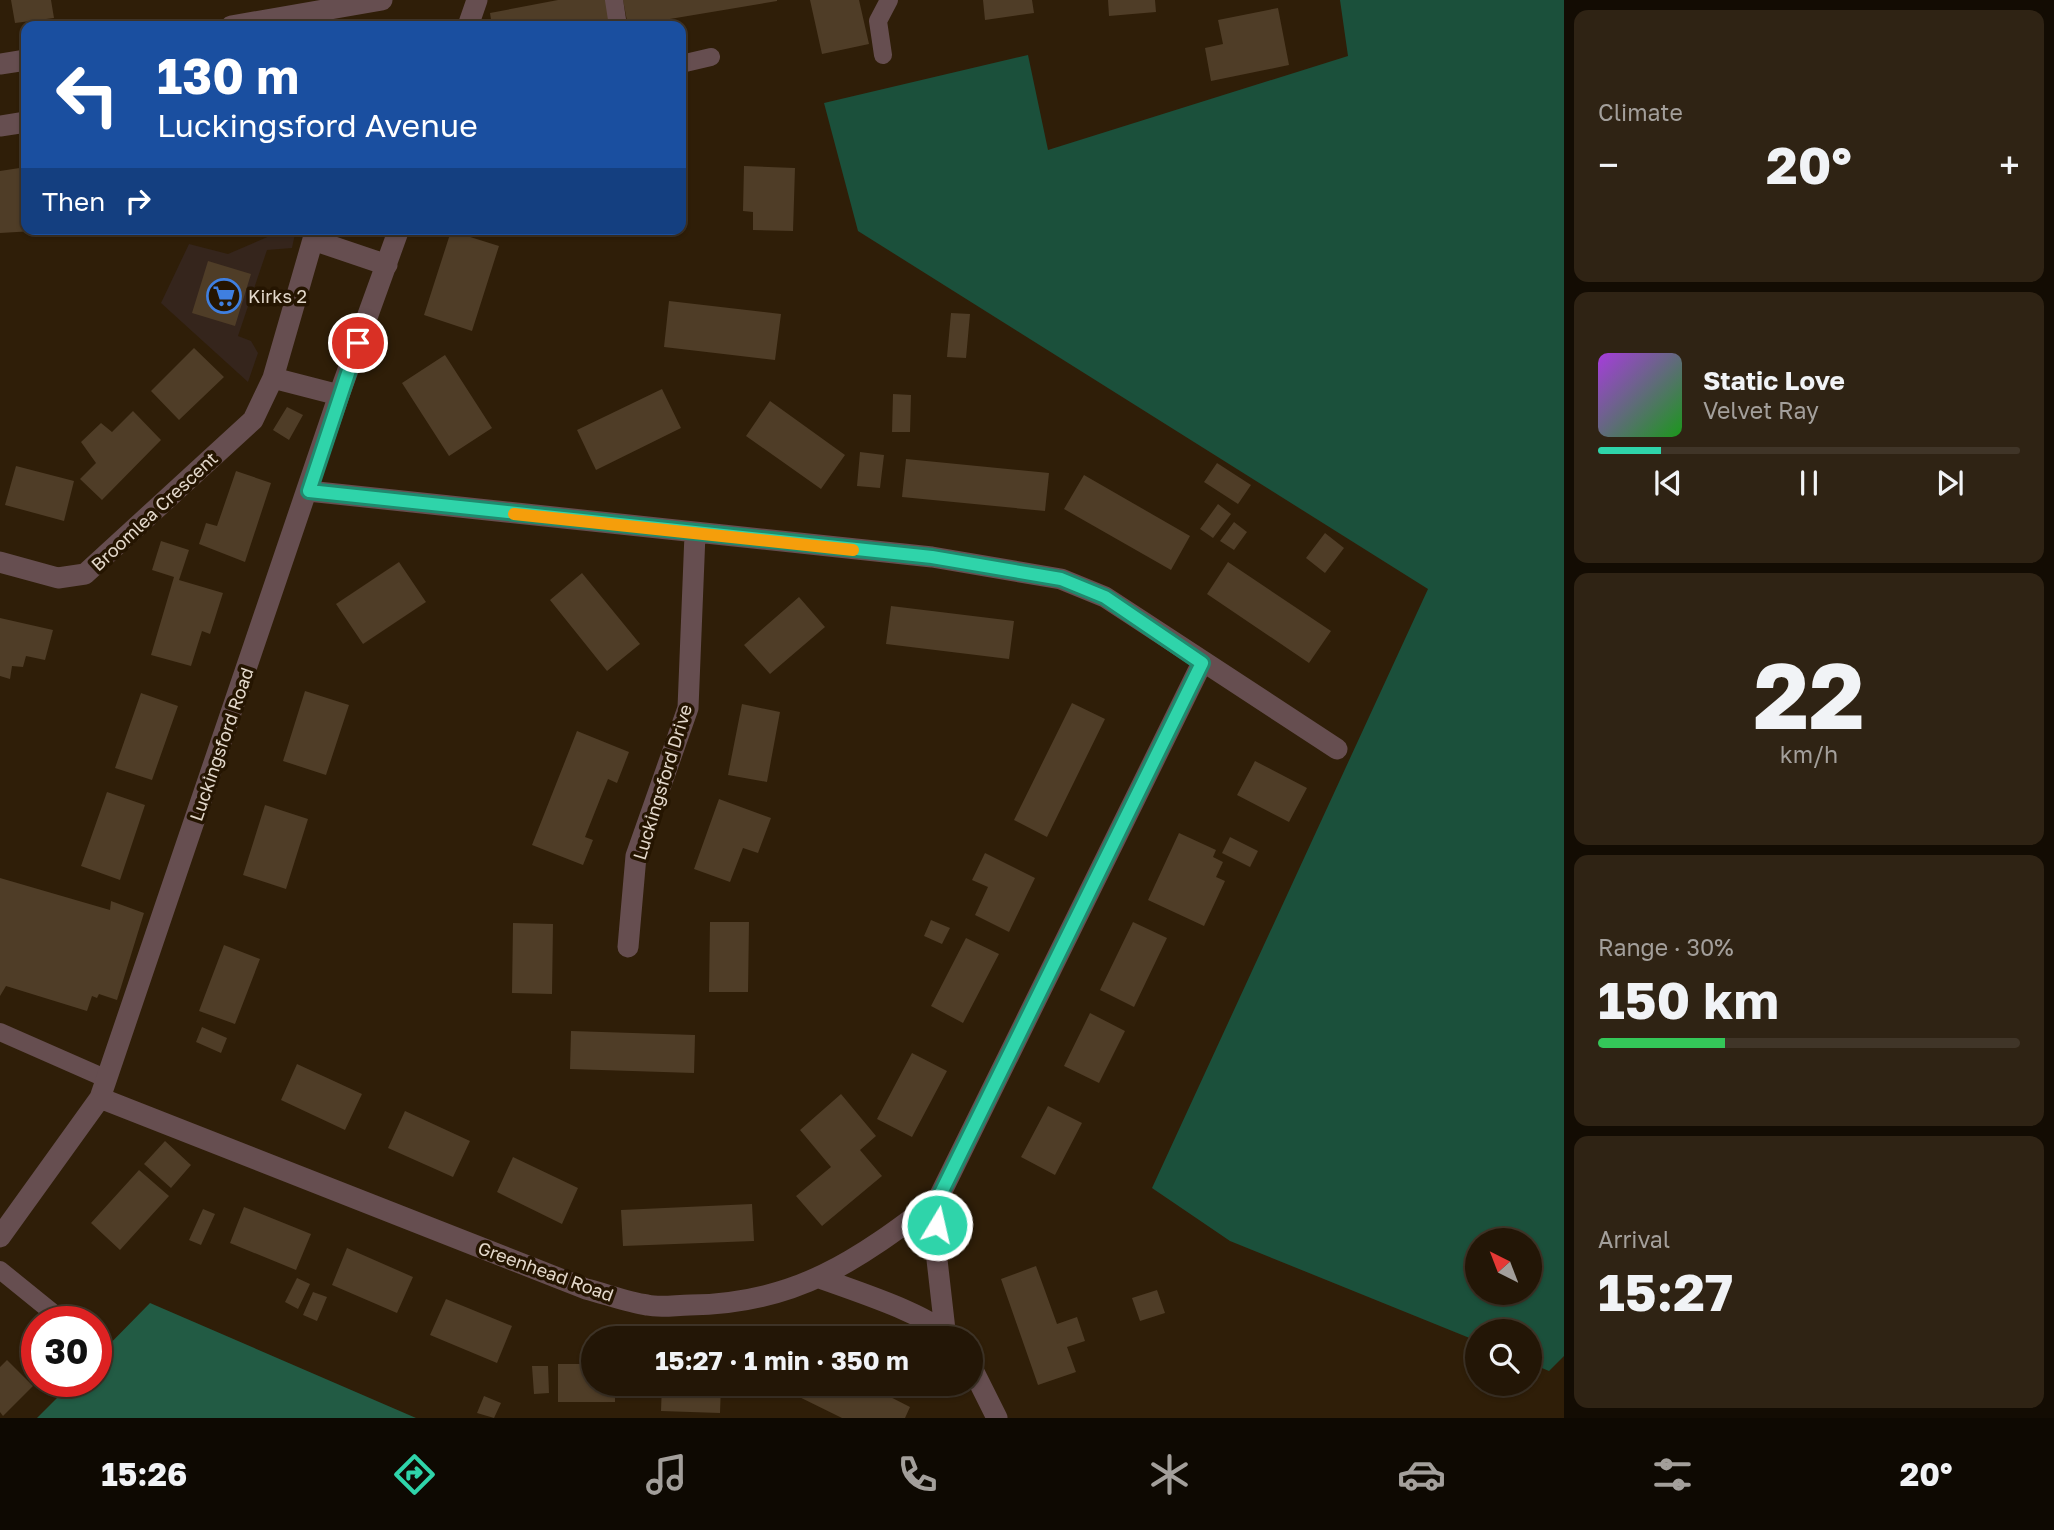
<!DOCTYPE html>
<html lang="en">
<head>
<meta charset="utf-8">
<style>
  :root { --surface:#231606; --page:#2f2314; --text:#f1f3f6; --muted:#a39f9b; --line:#403528; --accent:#2fd4aa }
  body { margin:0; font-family:"Golos Text",sans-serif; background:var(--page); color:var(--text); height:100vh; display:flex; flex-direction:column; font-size:26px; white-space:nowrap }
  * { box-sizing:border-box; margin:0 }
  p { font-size:23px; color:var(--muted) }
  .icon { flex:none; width:38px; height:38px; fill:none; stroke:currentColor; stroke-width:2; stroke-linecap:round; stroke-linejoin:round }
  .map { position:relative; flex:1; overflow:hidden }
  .panel { display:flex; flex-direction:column; gap:10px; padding:10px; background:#130c03; width:490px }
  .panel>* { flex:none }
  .hud { position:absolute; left:21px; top:21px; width:665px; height:214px; border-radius:14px; box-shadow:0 2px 5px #0004,0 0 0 2px var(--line); background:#1a4fa0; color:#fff; overflow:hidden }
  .needle { width:46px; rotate:318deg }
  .controls { position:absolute; left:1465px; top:1228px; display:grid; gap:14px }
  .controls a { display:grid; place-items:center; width:77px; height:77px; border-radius:50%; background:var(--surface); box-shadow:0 2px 5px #0004,0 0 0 2px var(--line); font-size:35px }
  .speed { position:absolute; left:21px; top:1306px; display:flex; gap:14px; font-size:35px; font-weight:700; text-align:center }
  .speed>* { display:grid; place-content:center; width:91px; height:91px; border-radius:50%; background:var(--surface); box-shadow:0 2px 5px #0004,0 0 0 2px var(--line); line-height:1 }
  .speed .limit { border:10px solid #d22; background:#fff; color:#111 }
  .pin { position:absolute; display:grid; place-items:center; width:60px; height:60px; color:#fff; margin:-30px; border:4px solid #fff; border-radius:50%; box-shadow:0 2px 7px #0007 }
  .me { position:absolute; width:77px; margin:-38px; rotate:9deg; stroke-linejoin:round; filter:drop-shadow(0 0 5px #0008) }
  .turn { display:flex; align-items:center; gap:24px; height:147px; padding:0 21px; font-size:32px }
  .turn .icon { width:91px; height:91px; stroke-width:2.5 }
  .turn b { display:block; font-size:49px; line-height:60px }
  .then { display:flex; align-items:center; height:66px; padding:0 21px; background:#0003; gap:14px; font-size:26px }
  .big { font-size:52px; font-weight:700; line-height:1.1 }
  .panel .card { flex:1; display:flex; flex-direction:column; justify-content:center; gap:10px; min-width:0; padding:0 24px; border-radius:14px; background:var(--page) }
  .panel .dial { align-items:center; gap:0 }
  .dial b { font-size:91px; line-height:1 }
  .song { display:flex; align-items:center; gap:21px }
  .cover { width:84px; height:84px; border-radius:10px; background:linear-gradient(135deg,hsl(280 70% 55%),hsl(120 70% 35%)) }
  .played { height:7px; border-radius:4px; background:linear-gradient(90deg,var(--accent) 15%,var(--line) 15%) }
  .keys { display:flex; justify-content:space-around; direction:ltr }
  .heat { display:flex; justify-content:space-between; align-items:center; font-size:38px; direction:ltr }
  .charge { height:10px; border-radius:5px; background:linear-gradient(90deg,#34c759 30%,var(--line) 0) }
  .trip { position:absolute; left:581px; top:1326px; width:402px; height:70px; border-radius:35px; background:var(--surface); box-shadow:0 2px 5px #0004,0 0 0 2px var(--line); font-weight:700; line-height:70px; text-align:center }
  .tabs { display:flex; height:112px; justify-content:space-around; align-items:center; background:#0e0902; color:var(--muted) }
  .tabs .icon { width:49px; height:49px }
  .tabs .current { color:var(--accent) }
  .tabs b { font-size:32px; color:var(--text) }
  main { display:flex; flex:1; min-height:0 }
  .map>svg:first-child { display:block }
  .commercial { fill:#35251c }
  .green { fill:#1b503b; fill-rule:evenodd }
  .forest { fill:#225b44 }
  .building { fill:#4f3d27 }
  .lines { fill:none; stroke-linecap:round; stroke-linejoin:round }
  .lane { stroke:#664e50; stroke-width:18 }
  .street { stroke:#664e50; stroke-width:21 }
  .route-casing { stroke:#1f8a6e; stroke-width:18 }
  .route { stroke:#2fd4aa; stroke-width:12 }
  .slow { stroke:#f59e0b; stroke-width:12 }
  .labels { text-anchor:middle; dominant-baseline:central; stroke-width:7; stroke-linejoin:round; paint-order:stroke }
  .poi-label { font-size:18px; fill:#e4d9cc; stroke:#251501; text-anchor:start }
  .street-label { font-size:18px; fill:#e4d9cc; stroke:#251501 }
</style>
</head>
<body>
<main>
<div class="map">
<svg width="1564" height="1418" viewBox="0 0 1564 1418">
  <rect width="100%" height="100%" fill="#2f1e08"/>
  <path class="commercial" d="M286,229h10l-4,19 -25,2 -29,86 13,5 7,12 -10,29 -87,-79 28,-59 39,10z"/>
  <path class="green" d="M1340,0h224v1356l-15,15 -19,-8v-31h-53v9l-247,-100 -78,-53 276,-599 -570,-358 -34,-128 204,-48 20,95 300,-94zM1477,1241h53v52h-53z"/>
  <path class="forest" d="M150,1303l266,115h-379l37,-37h22v-23z"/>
  <path class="building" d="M11,0h40l3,18 -39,5z
    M558,0h48l5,26h-119l-2,-13z
    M623,0h154v1l-149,25z
    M810,0h49l10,44 -47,10z
    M983,0h49l2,13 -49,7z
    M1108,0h47l1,12 -47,4z
    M1278,8l11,57 -78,16 -6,-33 18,-4 -5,-24z
    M744,166l51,2 -2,63 -40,-1v-18l-10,-1z
    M26,167v62l8,2 -34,2v-62z
    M451,231l48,15 -27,85 -48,-16z
    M208,261l43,13 -16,52 -43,-13z
    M669,301l112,13 -6,46 -111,-13z
    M951,313l19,1 -4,44 -19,-1z
    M194,348l30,29 -45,43 -28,-29z
    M445,355l47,73 -43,28 -47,-73z
    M662,389l19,39 -85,42 -19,-40z
    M893,394l18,1 -1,37h-18z
    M770,401l75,54 -24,34 -75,-53z
    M287,407l16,8 -14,25 -16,-10z
    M133,411l28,29 -59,60 -22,-21 16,-16 -15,-21 20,-19 11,9z
    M860,452l24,3 -4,33 -23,-2z
    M906,459l143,14 -4,38 -143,-14z
    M1217,463l34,22 -13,19 -34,-22z
    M16,466l58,15 -10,40 -59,-16z
    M236,471l35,12 -26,79 -46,-18 7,-21 11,3z
    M1084,475l106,61 -19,34 -107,-61z
    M1218,504l13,10 -18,24 -13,-9z
    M1234,522l13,10 -13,18 -14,-9z
    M1325,533l19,15 -19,25 -19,-15z
    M161,541l28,9 -10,30 44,13 -13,41 -8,-3 -11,35 -40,-11 23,-78 -22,-7z
    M399,562l27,40 -63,42 -27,-40z
    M1228,562l103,69 -22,32 -102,-69z
    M582,573l58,71 -33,27 -57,-71z
    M799,597l26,30 -55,47 -26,-29z
    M891,606l123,15 -5,38 -123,-15z
    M0,618l53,12 -8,30 -19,-4 -3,11 -11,-1 -2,13 -10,-3z
    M305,691l44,14 -23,70 -43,-14z
    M141,693l37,13 -26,74 -37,-12z
    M1072,703l33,16 -58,118 -33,-17z
    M742,704l38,8 -13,70 -39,-7z
    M577,731l52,21 -12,31 -9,-4 -23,58 8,3 -10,25 -51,-20z
    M1255,761l52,27 -18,34 -52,-27z
    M107,792l38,13 -25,75 -39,-14z
    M719,799l52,19 -13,35 -15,-5 -13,34 -36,-13z
    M265,805l43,14 -22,70 -43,-14z
    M1179,833l37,17 -3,7 10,5 -7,15 9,4 -21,45 -56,-26z
    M1230,837l28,14 -8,16 -28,-14z
    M985,853l50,25 -26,54 -34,-17 13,-28 -16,-7z
    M0,878l110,32 1,-9 33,12 -27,87 -18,-6 -2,4 -5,-2 -5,15 -81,-25 -6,10z
    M931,920l19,8 -8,16 -18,-8z
    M710,922h39l-1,70h-39z
    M1133,922l34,16 -33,69 -34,-17z
    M513,923l40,1 -1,70 -40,-1z
    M966,938l33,16 -36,69 -32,-17z
    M224,945l36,14 -25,65 -36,-13z
    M1090,1013l35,18 -26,52 -35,-17z
    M202,1027l25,11 -6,15 -25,-11z
    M571,1031l124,4 -1,38 -124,-4z
    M912,1053l35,18 -35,66 -35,-18z
    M297,1064l65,30 -17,36 -64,-30z
    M841,1094l35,42 -16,14 22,26 -60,50 -26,-30 35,-29 -31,-37z
    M1048,1106l34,17 -27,52 -34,-18z
    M405,1111l65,30 -17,36 -65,-29z
    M165,1141l26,24 -20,23 -27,-24z
    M513,1157l65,31 -16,36 -65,-32z
    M139,1170l30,26 -49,54 -29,-27z
    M752,1204l2,37 -131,5 -2,-36z
    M244,1207l67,27 -15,36 -66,-27z
    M203,1209l12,5 -14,31 -12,-5z
    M347,1248l66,29 -16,36 -65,-28z
    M1036,1266l21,58 20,-7 8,24 -18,6 9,25 -38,13 -37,-106z
    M297,1278l13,6 -12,25 -13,-7z
    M1157,1290l8,23 -25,8 -8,-23z
    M313,1292l14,5 -10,24 -14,-6z
    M446,1299l66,27 -15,37 -67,-28z
    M7,1360l26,26 -30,30 -3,-4v-45z
    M558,1364h35v20h22v18h-57z
    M532,1366h16l1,27 -15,1z
    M662,1384h59l-1,29 -59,-2z
    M783,1384h82l45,23 -5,11h-63l-61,-30z
    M484,1396l17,7 -7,15 -17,-5z"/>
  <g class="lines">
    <path class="lane" d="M614,0l4,26
      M883,55l-5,-34 11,-21
      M681,64l30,-7
      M0,1032l107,47
      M0,1270l63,51"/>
    <path class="street" d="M231,26l151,-26
      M468,26l9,-26
      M0,64l26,-4
      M0,126l26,-4
      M313,240l74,25
      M273,378l66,17
      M308,491l624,66 129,22 44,18 232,152
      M0,562l58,16 27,-4 168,-154 20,-42 43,-149
      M628,947l8,-91 52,-148 7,-174
      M100,1098l486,191c20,5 41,13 61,16 14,3 29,0 43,0 106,-1 168,-45 248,-106l264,-536
      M938,1199l-2,52 9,79
      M0,1237l100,-139 239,-703 60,-166
      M820,1278c31,12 113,37 131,61
      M971,1366l26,52"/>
  </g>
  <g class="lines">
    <g class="route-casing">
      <path id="route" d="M358,343l-49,148 623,66 129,22 44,18 97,66 -264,536 -1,26"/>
    </g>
    <use href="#route" class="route"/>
    <path class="slow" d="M514,514l339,36"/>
  </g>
  <defs>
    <g id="supermarket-ring" transform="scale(1.75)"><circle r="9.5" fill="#251501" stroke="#3f7fe0" stroke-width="1.5"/><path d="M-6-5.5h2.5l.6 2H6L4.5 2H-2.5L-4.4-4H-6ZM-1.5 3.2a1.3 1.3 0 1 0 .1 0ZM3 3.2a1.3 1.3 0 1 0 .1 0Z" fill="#3f7fe0"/></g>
  </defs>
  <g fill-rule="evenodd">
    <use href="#supermarket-ring" x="224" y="296"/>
  </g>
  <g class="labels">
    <g class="poi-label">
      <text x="248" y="296">Kirks 2</text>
    </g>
    <g class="street-label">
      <text transform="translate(154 511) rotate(-43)">Broomlea Crescent</text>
      <text transform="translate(221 744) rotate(-71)">Luckingsford Road</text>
      <text transform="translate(662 782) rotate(-73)">Luckingsford Drive</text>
      <text transform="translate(546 1271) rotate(20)">Greenhead Road</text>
    </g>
  </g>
</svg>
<div class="controls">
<a><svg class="needle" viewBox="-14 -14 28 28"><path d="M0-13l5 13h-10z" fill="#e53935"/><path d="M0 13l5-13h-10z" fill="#a39f9b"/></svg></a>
<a><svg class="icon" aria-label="search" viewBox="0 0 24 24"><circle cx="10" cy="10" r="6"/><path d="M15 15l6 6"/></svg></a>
</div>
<div class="speed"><div class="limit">30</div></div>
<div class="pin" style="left:358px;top:343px;background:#d93025"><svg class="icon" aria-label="arrive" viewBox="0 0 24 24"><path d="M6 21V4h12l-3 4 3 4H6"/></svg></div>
<svg class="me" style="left:937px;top:1225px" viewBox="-20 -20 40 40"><circle r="17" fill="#2fd4aa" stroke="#fff" stroke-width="3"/><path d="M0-11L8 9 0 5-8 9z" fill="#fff"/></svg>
<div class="trip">15:27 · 1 min · 350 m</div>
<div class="hud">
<div class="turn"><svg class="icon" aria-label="left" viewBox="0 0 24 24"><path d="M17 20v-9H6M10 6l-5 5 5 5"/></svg><div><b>130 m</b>Luckingsford Avenue</div></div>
<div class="then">Then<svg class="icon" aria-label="right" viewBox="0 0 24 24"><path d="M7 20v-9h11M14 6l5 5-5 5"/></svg></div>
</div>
</div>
<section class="panel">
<div class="card"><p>Climate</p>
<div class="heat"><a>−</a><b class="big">20°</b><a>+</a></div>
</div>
<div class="card">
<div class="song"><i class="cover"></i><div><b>Static Love</b><p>Velvet Ray</p></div></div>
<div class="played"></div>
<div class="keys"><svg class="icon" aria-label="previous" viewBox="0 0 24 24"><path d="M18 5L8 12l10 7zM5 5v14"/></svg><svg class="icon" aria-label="pause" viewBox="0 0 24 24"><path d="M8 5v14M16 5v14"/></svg><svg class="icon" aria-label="next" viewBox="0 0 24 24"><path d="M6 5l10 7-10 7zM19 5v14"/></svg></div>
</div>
<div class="card dial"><b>22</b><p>km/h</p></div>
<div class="card"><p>Range · 30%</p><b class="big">150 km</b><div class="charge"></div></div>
<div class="card"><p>Arrival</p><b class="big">15:27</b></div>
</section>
</main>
<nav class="tabs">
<b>15:26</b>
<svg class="icon current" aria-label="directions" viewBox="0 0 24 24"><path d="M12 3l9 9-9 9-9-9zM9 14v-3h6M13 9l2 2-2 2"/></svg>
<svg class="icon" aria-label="music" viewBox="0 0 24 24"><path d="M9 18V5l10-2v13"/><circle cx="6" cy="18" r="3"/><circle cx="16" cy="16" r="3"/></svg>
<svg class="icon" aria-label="phone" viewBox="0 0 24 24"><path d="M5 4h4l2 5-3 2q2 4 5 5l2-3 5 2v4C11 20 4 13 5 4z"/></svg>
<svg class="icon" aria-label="climate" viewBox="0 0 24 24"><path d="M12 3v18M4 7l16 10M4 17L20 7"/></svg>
<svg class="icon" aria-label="car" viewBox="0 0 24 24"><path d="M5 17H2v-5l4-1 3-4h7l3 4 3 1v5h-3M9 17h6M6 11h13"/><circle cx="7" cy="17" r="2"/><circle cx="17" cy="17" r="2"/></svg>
<svg class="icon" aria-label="filters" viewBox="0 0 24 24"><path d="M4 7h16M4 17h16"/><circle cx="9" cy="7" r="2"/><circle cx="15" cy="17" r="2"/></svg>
<b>20°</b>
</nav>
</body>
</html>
